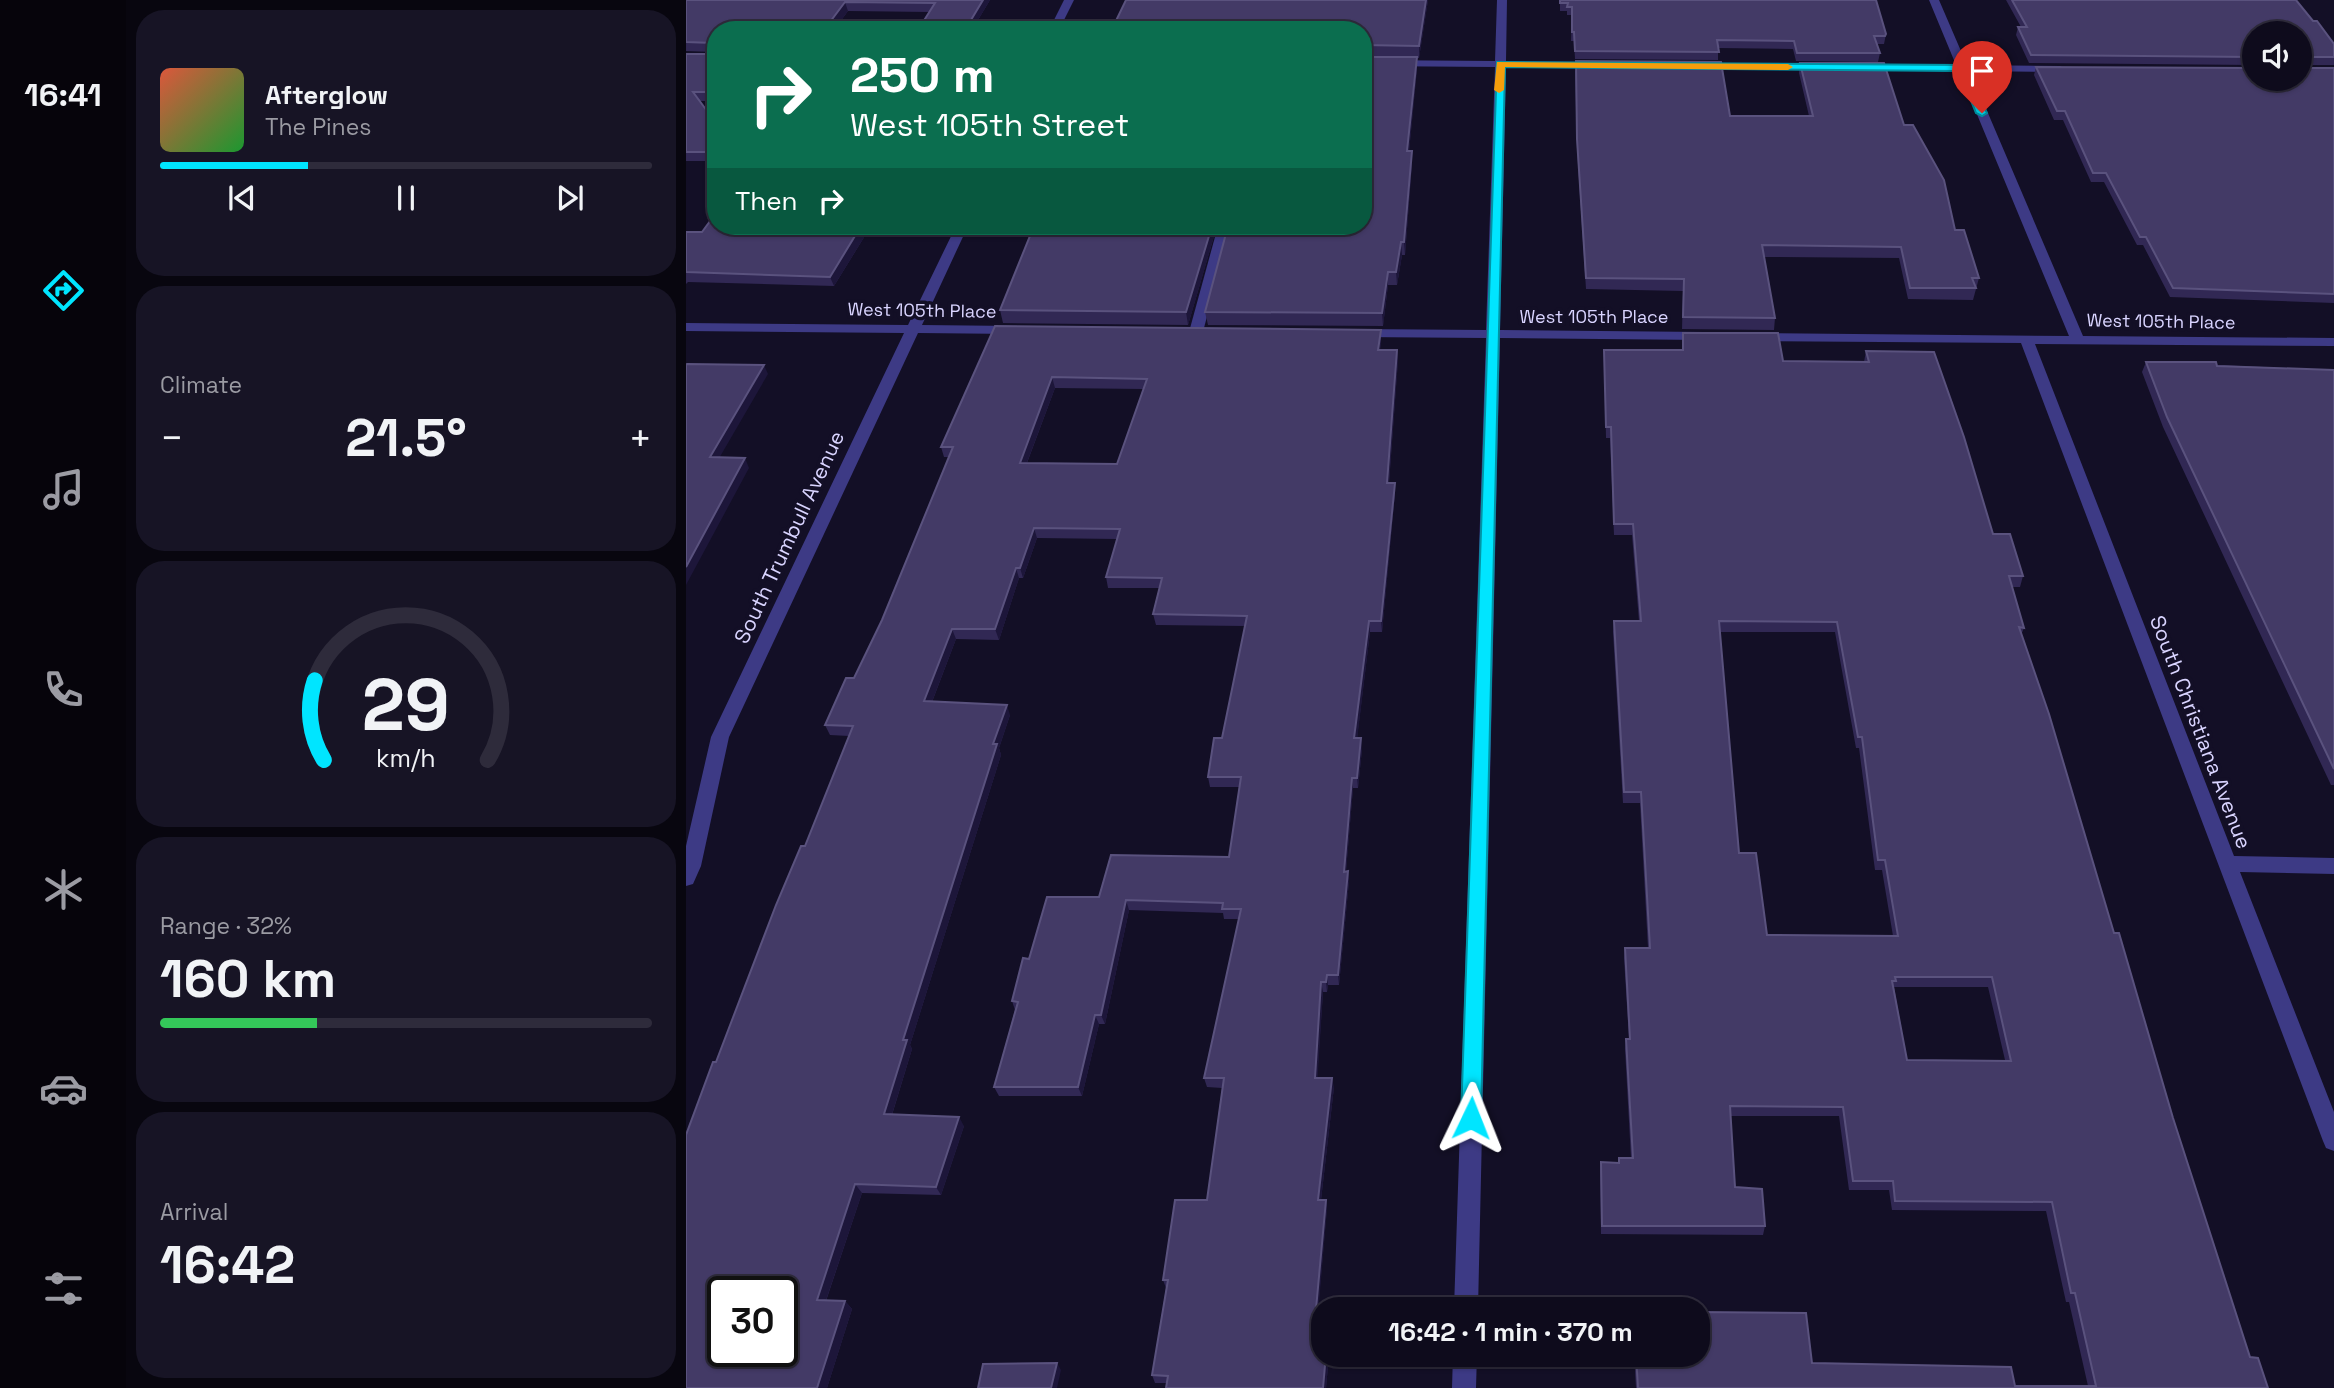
<!DOCTYPE html>
<html lang="en">
<head>
<meta charset="utf-8">
<style>
  :root { --surface:#0e0b1c; --page:#171425; --text:#f1f3f6; --muted:#9b9ba3; --line:#2e2b3b; --accent:#00e5ff }
  body { margin:0; font-family:"Space Grotesk",sans-serif; background:var(--page); color:var(--text); height:100vh; display:flex; flex-direction:column; font-size:26px; white-space:nowrap }
  * { box-sizing:border-box; margin:0 }
  p { font-size:23px; color:var(--muted) }
  .icon { flex:none; width:38px; height:38px; fill:none; stroke:currentColor; stroke-width:2; stroke-linecap:round; stroke-linejoin:round }
  .map { position:relative; flex:1; overflow:hidden }
  .drawer { display:flex; flex-direction:column; gap:10px; padding:10px; background:#08060f; width:560px }
  .drawer>* { flex:none }
  .top-card { position:absolute; left:21px; top:21px; width:665px; height:214px; border-radius:28px; box-shadow:0 2px 5px #0004,0 0 0 2px var(--line); background:#0b6e4f; color:#fff; overflow:hidden }
  .buttons { position:absolute; left:1556px; top:21px; display:grid; gap:14px }
  .buttons a { display:grid; place-items:center; width:70px; height:70px; border-radius:50%; background:var(--surface); box-shadow:0 2px 5px #0004,0 0 0 2px var(--line); font-size:35px }
  .speed { position:absolute; left:21px; top:1276px; display:flex; gap:14px; font-size:35px; font-weight:700; text-align:center }
  .speed>* { display:grid; place-content:center; width:91px; height:91px; border-radius:50%; background:var(--surface); box-shadow:0 2px 5px #0004,0 0 0 2px var(--line); line-height:1 }
  .speed .limit { border:4px solid #111; border-radius:10px; background:#fff; color:#111 }
  .pin { position:absolute; display:grid; place-items:center; width:60px; height:60px; color:#fff; margin:-72px -30px; border-radius:50% 50% 50% 0; rotate:-45deg; box-shadow:0 0 7px #0007 }
  .pin .icon { rotate:45deg }
  .me { position:absolute; width:77px; margin:-38px; rotate:2deg; stroke-linejoin:round; filter:drop-shadow(0 0 5px #0008) }
  .turn { display:flex; align-items:center; gap:24px; height:147px; padding:0 28px; font-size:32px }
  .turn .icon { width:91px; height:91px; stroke-width:2.5 }
  .turn b { display:block; font-size:49px; line-height:60px }
  .then { display:flex; align-items:center; height:66px; padding:0 28px; background:#0003; gap:14px; font-size:26px }
  .big { font-size:52px; font-weight:800; line-height:1.1 }
  .drawer .tile { flex:1; display:flex; flex-direction:column; justify-content:center; gap:10px; min-width:0; padding:0 24px; border-radius:28px; background:var(--page) }
  .drawer .dial { align-items:center; gap:0 }
  .dial svg { height:182px; overflow:visible; fill:none; stroke:var(--line); stroke-width:7; stroke-linecap:round; text-anchor:middle }
  .dial text { fill:var(--text); stroke:none }
  .song { display:flex; align-items:center; gap:21px }
  .cover { width:84px; height:84px; border-radius:10px; background:linear-gradient(135deg,hsl(10 70% 55%),hsl(130 70% 35%)) }
  .played { height:7px; border-radius:4px; background:linear-gradient(90deg,var(--accent) 30%,var(--line) 30%) }
  .keys { display:flex; justify-content:space-around; direction:ltr }
  .heat { display:flex; justify-content:space-between; align-items:center; font-size:38px; direction:ltr }
  .charge { height:10px; border-radius:5px; background:linear-gradient(90deg,#34c759 32%,var(--line) 0) }
  .trip { position:absolute; left:625px; top:1297px; width:399px; height:70px; border-radius:28px; background:var(--surface); box-shadow:0 2px 5px #0004,0 0 0 2px var(--line); font-weight:800; line-height:70px; text-align:center }
  main { display:flex; flex:1; min-height:0 }
  .tabs { display:flex; flex-direction:column; width:126px; justify-content:space-around; align-items:center; background:#06040b; color:var(--muted) }
  .tabs .icon { width:49px; height:49px }
  .tabs .on { color:var(--accent) }
  .tabs b { font-size:32px; color:var(--text) }
  .map>svg:first-child { display:block }
  .lines { fill:none; stroke-linecap:round; stroke-linejoin:round }
  .lane { fill:#3d3a85; fill-rule:evenodd }
  .street { fill:#3d3a85; fill-rule:evenodd }
  .wall { fill:#312854; fill-rule:evenodd }
  .shaded-wall { fill:#1d163a }
  .building { fill:#433a66; stroke:#5a527e; stroke-width:2; fill-rule:evenodd }
  .route { fill:#00e5ff; stroke:#0095a6; stroke-width:2 }
  .slow { fill:#f59e0b }
  .labels { text-anchor:middle; dominant-baseline:central; stroke-width:7; stroke-linejoin:round; paint-order:stroke }
  .far-street-label { font-size:18px; fill:#d9d4ff; stroke:#130f26 }
  .street-label { font-size:21px; fill:#d9d4ff; stroke:#130f26 }
</style>
</head>
<body>
<main>
<nav class="tabs">
<b>16:41</b>
<svg class="icon on" aria-label="directions" viewBox="0 0 24 24"><path d="M12 3l9 9-9 9-9-9zM9 14v-3h6M13 9l2 2-2 2"/></svg>
<svg class="icon" aria-label="music" viewBox="0 0 24 24"><path d="M9 18V5l10-2v13"/><circle cx="6" cy="18" r="3"/><circle cx="16" cy="16" r="3"/></svg>
<svg class="icon" aria-label="phone" viewBox="0 0 24 24"><path d="M5 4h4l2 5-3 2q2 4 5 5l2-3 5 2v4C11 20 4 13 5 4z"/></svg>
<svg class="icon" aria-label="climate" viewBox="0 0 24 24"><path d="M12 3v18M4 7l16 10M4 17L20 7"/></svg>
<svg class="icon" aria-label="car" viewBox="0 0 24 24"><path d="M5 17H2v-5l4-1 3-4h7l3 4 3 1v5h-3M9 17h6M6 11h13"/><circle cx="7" cy="17" r="2"/><circle cx="17" cy="17" r="2"/></svg>
<svg class="icon" aria-label="filters" viewBox="0 0 24 24"><path d="M4 7h16M4 17h16"/><circle cx="9" cy="7" r="2"/><circle cx="15" cy="17" r="2"/></svg>
</nav>
<section class="drawer">
<div class="tile">
<div class="song"><i class="cover"></i><div><b>Afterglow</b><p>The Pines</p></div></div>
<div class="played"></div>
<div class="keys"><svg class="icon" aria-label="previous" viewBox="0 0 24 24"><path d="M18 5L8 12l10 7zM5 5v14"/></svg><svg class="icon" aria-label="pause" viewBox="0 0 24 24"><path d="M8 5v14M16 5v14"/></svg><svg class="icon" aria-label="next" viewBox="0 0 24 24"><path d="M6 5l10 7-10 7zM19 5v14"/></svg></div>
</div>
<div class="tile"><p>Climate</p>
<div class="heat"><a>−</a><b class="big">21.5°</b><a>+</a></div>
</div>
<div class="tile dial"><svg viewBox="0 0 100 80">
<path d="M14 69A42 42 0 1 1 86 69"/>
<path d="M14 69A42 42 0 0 1 10 34" stroke="#00e5ff"/>
<text x="50" y="56" font-size="32" font-weight="700">29</text>
<text x="50" y="72" font-size="11">km/h</text>
</svg></div>
<div class="tile"><p>Range · 32%</p><b class="big">160 km</b><div class="charge"></div></div>
<div class="tile"><p>Arrival</p><b class="big">16:42</b></div>
</section>
<div class="map">
<svg width="1648" height="1388" viewBox="0 0 1648 1388">
  <rect width="100%" height="100%" fill="#130f26"/>
  <g class="lines">
    <path class="lane" d="M532,226h12l-27,106 -7,4 -7,-4z"/>
    <path class="street" d="M378,0h10l-15,30h-10z
      M811,0h10l-1,61 92,1 5,3 -5,3 -92,-1 -6,263 204,2 7,4 -7,4 -204,-2 -22,971h-24l32,-971 -128,-1 -7,-4 7,-4 128,1 9,-263 -132,-1v-6l132,1z
      M1243,0h10l28,65 93,1 5,3 -5,3 -90,-1 113,265 251,2v8l-299,-2 199,512 100,2v16l-94,-2 94,240v39l-8,-3 -3,-7 -302,-798 -264,-2 -7,-4 7,-4 312,3 -110,-265 -95,-1 -5,-3 5,-3 92,1z
      M1013,63l123,1 5,3 -5,3 -127,-2 -1,-2z
      M270,226h12l-46,99 93,1 7,4 -7,4 -97,-1 -189,404 -28,129 -8,18 -7,2v-40l25,-109 193,-404 -218,-2v-8l222,2z
      M767,1354h24l-1,34h-24z"/>
  </g>
  <path class="wall" d="M0,0h304l-18,30 -42,-18 -82,-1 -14,19h-118v71h-16l16,22v38h-30v-107h28v-2l-28,-1z
    M440,0h302l-9,58h-2v11l-8,82h3v12l-7,92h-3l-5,30h-9l-5,41 -175,-1 -3,-13 158,-86v-196h-251z
    M874,0l326,34 -2,10h-7l3,9 -2,9 -82,-1 -3,-12 -75,-1v12l-143,-1 -1,-18h-3l1,-26h-5v-4h-7z
    M1320,0h290l38,44v21h-32l1,3h31v235l-164,-6 -27,-52h-6l-33,-63h-13l-28,-62h-9l-20,-45 2,-8 264,12 -46,-46v32l-225,-2 -13,-28 2,-8h3z
    M1114,63l104,62 75,153 -6,22 -65,-1 -9,-41 -135,-1 11,61 -1,12 -92,-1 1,-38 -97,-2 -9,-139 -2,-79 155,45h79l-10,-43z
    M30,226h155l-37,60 -146,-4 -2,2v-52h16z
    M531,226l-29,99 -185,-2 -3,-13z
    M309,326l386,14 -1,10h17l1,10 -9,123 6,10 -13,139h-12l-13,106 5,11 -4,39h-5l-7,83h2l1,10 -10,104h-11l-1,7h-4l-6,86 17,9 -13,113h5l1,8 -11,123 7,23h6l-3,34h-160l1,-5h-12l-3,-8 14,-87 -3,-8 44,-80 15,-112 -15,-1 -3,-9 35,-159h-15l-1,-6 -94,-3 -24,114h-6l-17,72h-83l-5,-9 21,-77 -3,-9 17,-42 70,-62 130,-40 10,-70h-29l-2,-10 14,-39 23,-112 -89,-1 -3,-11 7,-26h-52l-2,-11 11,-38 -80,-1 -14,40h-4l-20,62 -43,-1 -24,63 78,13 -11,33 2,7 -91,290 2,4 -20,66 72,11 -23,69 -79,-2 -36,108h19l7,8 -25,79 -111,-326 89,-216 44,-110 -19,-1 -5,-10 29,-47 28,-58 67,-163h-5l-3,-10zM369,388l88,1 -26,75 -90,-1z
    M997,333l100,28 81,1 2,-11 157,225 -3,11h-8l12,41 -3,7 93,298 136,424 18,31h-632l-2,-34h64l114,9 203,23h73l-19,-84h-3l-20,-91 -154,-1 -3,-20h-40l-10,-74h-109l5,71 30,39 -2,9 -162,-1 -1,-63 1,-9 17,1 1,-5h12l-6,-109 1,-10h3l-5,-81 1,-10h23l-8,-145h-17l-10,-171 1,-11h25l-7,-86h-18l-4,-97h-4l-2,-88h78zM1033,632h116l21,116h3l16,122h7l11,66 -126,-1 -28,-82zM1208,987h94l17,73h-98z
    M1460,362l188,8v415h-3l-168,-358 -21,-55z"/>
  <path class="shaded-wall" d="M297,0h7l-18,30h-7z
    M740,0h2l-9,58v-12z
    M159,2l3,9 -14,19h-10z
    M731,57v12l-9,94 -1,-12z
    M726,151v12l-7,92 -1,-13z
    M175,226h10l-37,60 -4,-9z
    M526,226h5l-29,99 -2,-13z
    M715,242l1,13 -5,30 -1,-13z
    M702,272v13l-5,41 -1,-13z
    M695,330v10l-2,20 -1,-10z
    M711,350l1,10 -10,133 -1,-10z
    M78,365l4,9 -54,93 -4,-10z
    M366,377l3,11 -32,85 -3,-10z
    M59,458l4,10 -63,117v-18z
    M709,483v10l-13,139 -1,-11z
    M348,528l3,10 -14,40 -3,-10z
    M330,568l3,10 -20,62 -4,-11z
    M683,621l1,11 -14,117 -2,-11z
    M266,629l4,10 -28,73 -4,-11z
    M321,705l3,10 -11,33 2,7 -91,290 2,4 -23,75 -5,-10 19,-74 90,-296z
    M675,738l1,11 -4,39 -1,-10z
    M666,778l1,10 -8,94 -1,-10z
    M662,871l1,10 -10,104 -1,-10z
    M440,900l3,10 -24,114 -4,-9z
    M641,975l1,10 -1,7 -1,-10z
    M635,982l2,10 -6,96 -2,-10z
    M409,1015l4,9 -17,72 -4,-9z
    M646,1078l2,9 -14,121 -2,-8z
    M273,1117l5,9 -23,69 -5,-8z
    M169,1184l7,9 -39,116 -6,-9z
    M640,1200l1,8 -11,131 -2,-8z
    M159,1301l7,8 -25,79h-10z
    M640,1354h3l-3,34h-3z
    M371,1363l4,7 -4,18h-6z"/>
  <path class="building" d="M0,0h297l-18,30h-47l17,-27 -90,-1 -21,28h-108v62h-23l23,31v29h-30v-98h28l-1,-11 -27,-1z
    M440,0h300l-7,46 -56,-1v-15l-251,-1z
    M874,0h316l10,34 -1,2h-11l6,17h-83l-3,-12 -77,-1 2,12 -144,-1 -1,-19h-2v-25h-5l1,-4h-8z
    M1326,0h284l17,21h4l17,23v13h-31l-2,3 2,8h31v226l-161,-6 -27,-51h-6l-34,-64h-13l-28,-62h-8l-21,-44 218,1v11h46v-46h-46v24l-223,-2 -13,-28h9z
    M677,57h54l-10,94h5l-8,91h-3l-5,30h-8l-6,41 -177,-1 23,-86h135z
    M890,61l145,1 9,54h83l-13,-53h84l20,62h9l31,55 11,50h9l15,48h-7l4,10h-66l-9,-41 -139,-2 13,73 -92,-1 1,-38 -98,-1 -9,-139z
    M30,213v13h145l-31,51 -144,-5v-40h16z
    M348,226h178l-26,86 -186,-2z
    M309,326l386,4 -3,20h19l-10,133h8l-14,138h-12l-15,117h7l-4,40h-5l-8,94 4,-1 -10,104h-11l-1,7h-5l-6,96h17l-14,122h8l-12,131h9v23h3l-3,34h-157l2,-12 -16,-1 16,-95h-5l12,-80h32l17,-122h-20l37,-169h-19l1,-6 -97,-3 -25,115h-6l-17,72h-84l24,-85 -6,-1 11,-43 6,1 18,-62h52l12,-42 118,2 12,-80h-33l6,-39h8l25,-122 -94,-2 9,-36 -56,-1 14,-48 -86,-1 -14,40h-4l-21,61h-43l-28,72 83,4 -14,39h4l-94,296h4l-23,74 75,3 -23,70 -81,-3 -38,116 28,1 -28,87h-131v-253l27,-73h3l60,-157 25,-59h4l48,-120 -28,-1 21,-47h8l28,-58 71,-173h-12zM366,377l95,2 -30,85 -97,-1zM37,1292h59v59h-59z
    M997,333h95l5,28 86,1 -3,-11 68,1 30,85 29,97h17l13,42h-14l15,52 -5,-1 30,87 65,219h5l54,185 77,239 8,1 10,30h-630l-2,-34h62v-42l108,1 6,50 199,4 4,19h81l-21,-93h-4l-19,-91 -157,-1 -2,-20h-40l-10,-74 -113,-1 5,81 27,2 3,37h-163l-1,-64 18,1v-5h14l-7,-119h4l-5,-91h25l-9,-156h-17l-10,-171h27l-8,-97h-19l-3,-97h-5l-2,-77h79zM1033,621l118,1 21,115h4l16,123h7l13,76 -131,-1 -11,-82h-17zM1209,977h97l19,84 -104,-1 -15,-79h4z
    M1460,362h70l1,4 117,4v399l-167,-352z
    M1,364l77,1 -54,92 35,1 -59,109v-202z
    M371,1363l-6,25h-73l5,-24z"/>
  <path class="route" d="M811,62l465,3 5,3 20,45 -5,3 -6,-3 -17,-42 -454,-4 -24,1051 -3,6 -7,3 -7,-3 -3,-6z"/>
  <path class="slow" d="M811,62l291,2 5,3 -5,3 -283,-3 -1,23 -5,3 -5,-3z"/>
  <g class="labels">
    <g class="far-street-label">
      <text transform="translate(236 310) rotate(1)">West 105th Place</text>
      <text x="908" y="316">West 105th Place</text>
      <text transform="translate(1475 321) rotate(1)">West 105th Place</text>
    </g>
    <g class="street-label">
      <text transform="translate(103 537) rotate(-65)">South Trumbull Avenue</text>
      <text transform="translate(1515 732) rotate(69)">South Christiana Avenue</text>
    </g>
  </g>
</svg>
<div class="buttons">
<a><svg class="icon" aria-label="sound" viewBox="0 0 24 24"><path d="M4 9h4l5-4v14l-5-4H4zM17 9q2 3 0 6"/></svg></a>
</div>
<div class="speed"><div class="limit">30</div></div>
<div class="pin" style="left:1296px;top:113px;background:#d93025"><svg class="icon" aria-label="arrive" viewBox="0 0 24 24"><path d="M6 21V4h12l-3 4 3 4H6"/></svg></div>
<svg class="me" style="left:785px;top:1118px" viewBox="-20 -20 40 40"><path d="M0-17L14 15 0 8-14 15z" fill="#00e5ff" stroke="#fff" stroke-width="4"/></svg>
<div class="trip">16:42 · 1 min · 370 m</div>
<div class="top-card">
<div class="turn"><svg class="icon" aria-label="right" viewBox="0 0 24 24"><path d="M7 20v-9h11M14 6l5 5-5 5"/></svg><div><b>250 m</b>West 105th Street</div></div>
<div class="then">Then<svg class="icon" aria-label="right" viewBox="0 0 24 24"><path d="M7 20v-9h11M14 6l5 5-5 5"/></svg></div>
</div>
</div>
</main>
</body>
</html>
